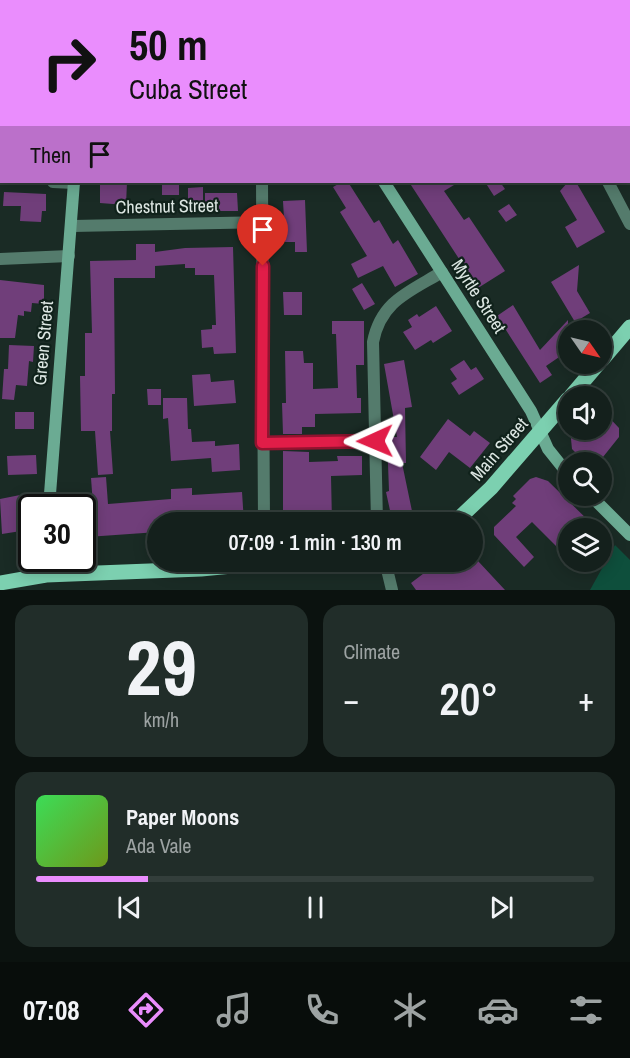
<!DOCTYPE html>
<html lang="en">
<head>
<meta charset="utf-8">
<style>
  :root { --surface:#14201c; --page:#212d29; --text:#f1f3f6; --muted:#9da3a3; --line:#333e3b; --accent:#ea8dfd }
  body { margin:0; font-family:"Archivo Narrow",sans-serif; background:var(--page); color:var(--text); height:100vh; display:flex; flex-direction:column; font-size:22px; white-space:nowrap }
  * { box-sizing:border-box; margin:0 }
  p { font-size:20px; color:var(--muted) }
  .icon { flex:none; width:33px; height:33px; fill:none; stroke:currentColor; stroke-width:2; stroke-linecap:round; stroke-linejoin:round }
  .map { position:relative; height:590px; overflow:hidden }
  .side { display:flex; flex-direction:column; gap:15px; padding:15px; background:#0b120f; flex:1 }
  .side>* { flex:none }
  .hud { position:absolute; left:0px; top:0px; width:630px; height:183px; box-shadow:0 3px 15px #0003,0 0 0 2px var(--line); background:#ea8dfd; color:#111; overflow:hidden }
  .needle { width:39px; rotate:124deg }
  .controls { position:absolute; left:558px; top:320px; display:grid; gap:12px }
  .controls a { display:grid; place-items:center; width:54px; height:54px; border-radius:50%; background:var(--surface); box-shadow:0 3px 15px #0003,0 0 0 2px var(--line); font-size:30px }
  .speed { position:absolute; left:18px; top:494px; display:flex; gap:12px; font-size:30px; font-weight:700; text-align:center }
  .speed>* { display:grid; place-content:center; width:78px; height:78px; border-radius:50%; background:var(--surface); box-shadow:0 3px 15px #0003,0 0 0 2px var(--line); line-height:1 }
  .speed .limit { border:3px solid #111; border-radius:9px; background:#fff; color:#111 }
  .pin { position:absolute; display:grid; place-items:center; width:51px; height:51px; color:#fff; margin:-62px -26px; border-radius:50% 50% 50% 0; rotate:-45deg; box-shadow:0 0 6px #0007 }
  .pin .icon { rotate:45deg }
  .me { position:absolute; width:66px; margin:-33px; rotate:269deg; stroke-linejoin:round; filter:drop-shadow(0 0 4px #0008) }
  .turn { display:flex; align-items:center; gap:21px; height:126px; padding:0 30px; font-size:27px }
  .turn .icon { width:78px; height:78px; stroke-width:2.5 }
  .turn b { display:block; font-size:42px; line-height:51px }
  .then { display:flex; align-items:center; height:57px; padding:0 30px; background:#0003; gap:12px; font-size:22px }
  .big { font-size:45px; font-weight:600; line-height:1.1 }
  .side .card { flex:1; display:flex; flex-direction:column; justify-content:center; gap:9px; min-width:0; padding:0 21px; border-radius:18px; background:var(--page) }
  .side .dial { align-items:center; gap:0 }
  .dial b { font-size:78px; line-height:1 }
  .song { display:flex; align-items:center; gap:18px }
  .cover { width:72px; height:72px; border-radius:9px; background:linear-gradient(135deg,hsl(130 70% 55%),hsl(80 70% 35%)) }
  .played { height:6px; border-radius:3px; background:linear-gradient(90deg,var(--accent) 20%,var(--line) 20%) }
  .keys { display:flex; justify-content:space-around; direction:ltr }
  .heat { display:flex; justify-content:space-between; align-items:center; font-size:33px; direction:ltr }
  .side .tiles { flex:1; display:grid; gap:15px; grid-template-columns:1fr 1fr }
  .card:last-child { grid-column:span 2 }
  .trip { position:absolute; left:147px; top:512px; width:336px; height:60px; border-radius:30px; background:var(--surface); box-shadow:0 3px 15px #0003,0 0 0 2px var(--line); font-weight:600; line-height:60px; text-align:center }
  .tabs { display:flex; height:96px; justify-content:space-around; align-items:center; background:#080d0b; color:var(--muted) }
  .tabs .icon { width:42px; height:42px }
  .tabs .selected { color:var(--accent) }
  .tabs b { font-size:27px; color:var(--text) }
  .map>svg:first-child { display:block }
  .green { fill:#0e4f3c }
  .building { fill:#703e7a }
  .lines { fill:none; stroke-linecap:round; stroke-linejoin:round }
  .street { stroke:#547b6c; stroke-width:12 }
  .secondary { stroke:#6bab93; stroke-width:12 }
  .primary { stroke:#7cd0b0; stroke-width:15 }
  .route-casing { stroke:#92132f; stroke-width:15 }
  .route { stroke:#e11d48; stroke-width:10 }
  .labels { text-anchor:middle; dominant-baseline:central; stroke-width:4.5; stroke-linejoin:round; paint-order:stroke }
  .street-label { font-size:18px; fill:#dde7e3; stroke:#10221b }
</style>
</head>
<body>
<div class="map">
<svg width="630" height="590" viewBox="0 0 630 590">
  <rect width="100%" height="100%" fill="#1a2b25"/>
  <path class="green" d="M615,545l15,15v30h-40z"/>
  <path class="building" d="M110,182h17l-1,23 -26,-2v-20z
    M162,182h17v13h-17z
    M342,182h6l26,41 5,-3 14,24 5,-4 20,34 -23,13 -12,-21 -25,12 -7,-14 16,-8 -27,-44 6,-4 -13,-21z
    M409,182h50l-15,9 20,29 5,-3 36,54 -27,17z
    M485,182h15l5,7 -11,7z
    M568,182h8l29,50 -28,16 -12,-21 12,-7 -17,-29z
    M203,187v14l-15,1v-14z
    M4,192l42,2v17h-4l-1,11 -21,-1 1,-15h-18z
    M205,193h32l1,18h-33z
    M305,200l2,52h-12v-10h-10l-1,-11h-4v-11l4,-1 -1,-18z
    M509,204l8,11 -11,7 -8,-11z
    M136,244h19v8l30,-4 48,-1 3,106 -22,1 -1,-7 -11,1 -1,-18 11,-1v-4h4l-2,-50h-19v-7h-10v-4l-30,2v12h-41l1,116h-3v37h-2l3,43 -15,1 -3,-44h-14l-1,-55h5v-43h7l-2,-72 46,-1z
    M579,265l-2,26 13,22 -15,9 -24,-40z
    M0,280l44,5v19l-12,-1 -1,9 -7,-1v5l-6,-1 -3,23h-15z
    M362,283l13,21 -11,6 -12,-21z
    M283,292h19v23h-18z
    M513,305l27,45 28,-30v31l-22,15 6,9 -12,8 -43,-67z
    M436,306l16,25 -19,12 -2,-3 -16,10 -12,-18 9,-5 -4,-7 9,-6 2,3z
    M332,321h32v44h-8l1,33h4v15l-46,1v13h-13v7h-19l-1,-31h4l-1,-52h18l1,12h9v26l25,-1 -2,-54h-4z
    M9,345l25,1 -1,16 -4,-1 -2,25 -11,-1 -2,15 -12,-1 2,-30h4z
    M404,360l8,47 -7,1 1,55h-4l10,48 -21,4 -5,-23 3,-1 -2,-54h10l-13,-73z
    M464,360l7,10 5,-3 8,12 -25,16 -8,-12 6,-4 -7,-10z
    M210,374l1,8 23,-2 2,23 -42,3 -2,-31z
    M147,389h14v16h-13z
    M163,398h24l1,31h3l1,13 23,-1v5l24,-2 1,26 -28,2 -1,-14 -40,3 -3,-43 -5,1z
    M602,410l17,18v9l-20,25h-14l-13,-13 -2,-20h32z
    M15,412h19v17h-19z
    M448,419l22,17 4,-5 16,12 -20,25 -21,-16 -13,18 -16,-13z
    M283,451l26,1v10l29,-1 -1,-5h25v19l-31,1 1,46h-49z
    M36,455l1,19 -29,1 -1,-19z
    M106,477l2,27 63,-5v-10l21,-1v7l50,-3 2,30h-86v10l-71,5 -2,-32h8l-2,-27z
    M536,477l12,4 48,47h-28v18l-6,6 -30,-30 -16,15 18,20 -10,10 -30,-32v-8l22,-21 -4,-3 4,-4 -3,-3 17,-17z
    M20,495l2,13 -5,1 4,22 -19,3 -2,-35z
    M440,561h38l27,29h-89l-5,-7z"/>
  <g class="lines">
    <path class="street" d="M258,0v2
      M512,0v2
      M0,29l2,-1
      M0,175l2,1
      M53,182l21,1
      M262,182l2,340
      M608,182l22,42
      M73,226l190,-4
      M0,259l69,-3
      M262,443l113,-2
      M377,522l-4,-180c8,-41 36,-50 69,-70
      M385,561l7,29"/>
    <path class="secondary" d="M270,0v2
      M103,2v-2
      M384,182l147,229 17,38 20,25
      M590,495l40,40
      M49,507l25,-325
      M46,575l1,-17"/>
    <path class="primary" d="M602,360l28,-33
      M571,396l28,-33
      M455,522l36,-34 77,-89
      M0,583l46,-8 155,-6 84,-8"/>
  </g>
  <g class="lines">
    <g class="route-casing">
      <path id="route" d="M263,266l-1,177 113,-2"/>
    </g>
    <use href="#route" class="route"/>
  </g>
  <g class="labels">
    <g class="street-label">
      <text transform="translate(167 206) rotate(-1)">Chestnut Street</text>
      <text transform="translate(479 296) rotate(57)">Myrtle Street</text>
      <text transform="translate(43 343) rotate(-85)">Green Street</text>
      <text transform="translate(499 449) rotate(-49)">Main Street</text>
    </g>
  </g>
</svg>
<div class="controls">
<a><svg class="needle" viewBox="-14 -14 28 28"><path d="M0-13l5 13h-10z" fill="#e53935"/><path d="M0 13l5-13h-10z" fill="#9da3a3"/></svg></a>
<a><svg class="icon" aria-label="sound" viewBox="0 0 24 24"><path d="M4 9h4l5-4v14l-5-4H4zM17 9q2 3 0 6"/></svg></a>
<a><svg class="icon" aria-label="search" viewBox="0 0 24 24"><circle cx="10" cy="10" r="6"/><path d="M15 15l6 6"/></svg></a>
<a><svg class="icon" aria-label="layers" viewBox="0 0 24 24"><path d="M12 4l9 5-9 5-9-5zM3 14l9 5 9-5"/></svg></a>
</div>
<div class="speed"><div class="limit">30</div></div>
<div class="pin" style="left:263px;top:266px;background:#d93025"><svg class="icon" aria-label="arrive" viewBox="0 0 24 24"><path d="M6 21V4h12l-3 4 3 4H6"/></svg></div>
<svg class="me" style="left:375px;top:441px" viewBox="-20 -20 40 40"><path d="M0-17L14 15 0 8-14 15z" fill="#e11d48" stroke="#fff" stroke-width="4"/></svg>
<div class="trip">07:09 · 1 min · 130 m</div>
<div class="hud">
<div class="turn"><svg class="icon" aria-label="right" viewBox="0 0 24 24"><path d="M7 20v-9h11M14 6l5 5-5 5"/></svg><div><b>50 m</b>Cuba Street</div></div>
<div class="then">Then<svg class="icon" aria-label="arrive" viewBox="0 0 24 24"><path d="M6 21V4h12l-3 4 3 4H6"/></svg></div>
</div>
</div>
<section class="side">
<div class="tiles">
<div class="card dial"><b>29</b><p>km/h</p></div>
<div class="card"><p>Climate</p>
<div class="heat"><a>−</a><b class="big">20°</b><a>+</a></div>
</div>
<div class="card">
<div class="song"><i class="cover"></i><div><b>Paper Moons</b><p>Ada Vale</p></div></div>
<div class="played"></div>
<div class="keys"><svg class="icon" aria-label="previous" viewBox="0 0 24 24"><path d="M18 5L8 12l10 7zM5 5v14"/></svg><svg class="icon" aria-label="pause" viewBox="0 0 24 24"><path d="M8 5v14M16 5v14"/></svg><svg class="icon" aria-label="next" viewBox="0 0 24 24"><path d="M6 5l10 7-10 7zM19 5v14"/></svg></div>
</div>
</div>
</section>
<nav class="tabs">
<b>07:08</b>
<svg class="icon selected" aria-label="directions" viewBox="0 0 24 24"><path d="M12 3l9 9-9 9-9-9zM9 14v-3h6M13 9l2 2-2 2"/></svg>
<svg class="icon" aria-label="music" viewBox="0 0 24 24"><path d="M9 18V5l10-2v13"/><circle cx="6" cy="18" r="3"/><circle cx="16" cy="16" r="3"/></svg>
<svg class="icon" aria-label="phone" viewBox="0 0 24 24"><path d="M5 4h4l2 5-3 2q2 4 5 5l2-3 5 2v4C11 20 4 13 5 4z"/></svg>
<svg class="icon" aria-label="climate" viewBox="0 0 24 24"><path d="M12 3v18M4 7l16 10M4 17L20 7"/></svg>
<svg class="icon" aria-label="car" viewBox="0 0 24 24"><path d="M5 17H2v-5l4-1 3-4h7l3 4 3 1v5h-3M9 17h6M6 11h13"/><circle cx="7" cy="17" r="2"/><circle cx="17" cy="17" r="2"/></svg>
<svg class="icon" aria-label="filters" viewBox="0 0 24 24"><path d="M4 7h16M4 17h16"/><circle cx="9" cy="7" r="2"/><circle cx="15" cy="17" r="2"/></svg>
</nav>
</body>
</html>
